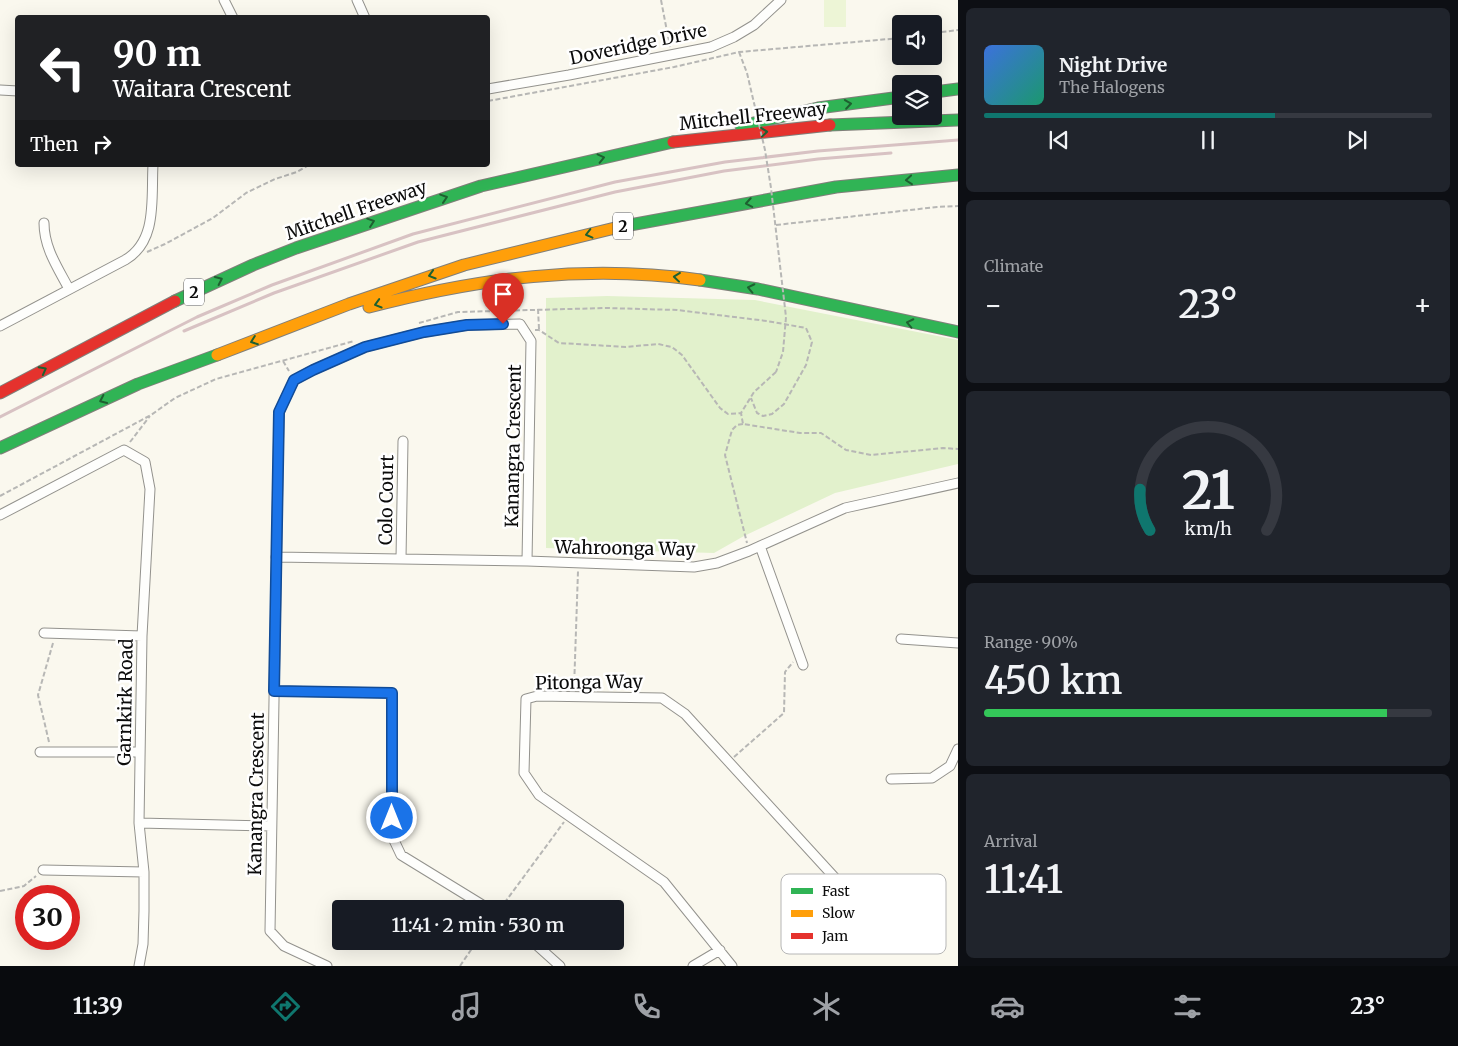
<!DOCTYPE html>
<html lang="en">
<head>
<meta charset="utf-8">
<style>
  :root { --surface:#171b24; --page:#20242c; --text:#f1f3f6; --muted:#9ea1a6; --line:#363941; --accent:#0f766e }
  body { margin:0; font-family:Merriweather,serif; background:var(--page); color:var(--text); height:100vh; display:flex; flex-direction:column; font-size:19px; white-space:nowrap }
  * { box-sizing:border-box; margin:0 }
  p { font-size:16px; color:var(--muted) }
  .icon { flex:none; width:28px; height:28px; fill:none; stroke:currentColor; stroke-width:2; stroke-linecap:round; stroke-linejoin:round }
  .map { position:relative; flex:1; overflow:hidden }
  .panel { display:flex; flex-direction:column; gap:8px; padding:8px; background:#0d0f14; width:500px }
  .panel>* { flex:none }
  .banner { position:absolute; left:15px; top:15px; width:475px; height:152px; border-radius:5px; box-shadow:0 5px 20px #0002; background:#202124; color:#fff; overflow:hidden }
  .tools { position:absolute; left:892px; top:15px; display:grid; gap:10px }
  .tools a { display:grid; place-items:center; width:50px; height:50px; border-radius:5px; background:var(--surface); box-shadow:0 5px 20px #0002; font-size:25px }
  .speed { position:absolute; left:15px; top:885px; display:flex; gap:10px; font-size:25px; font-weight:700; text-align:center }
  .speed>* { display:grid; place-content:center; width:65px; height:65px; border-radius:50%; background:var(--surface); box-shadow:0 5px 20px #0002; line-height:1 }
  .speed .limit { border:8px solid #d22; background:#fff; color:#111 }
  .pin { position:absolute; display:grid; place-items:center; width:42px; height:42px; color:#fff; margin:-51px -21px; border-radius:50% 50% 50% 0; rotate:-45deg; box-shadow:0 0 5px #0007 }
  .pin .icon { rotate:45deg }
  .me { position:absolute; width:55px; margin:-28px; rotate:0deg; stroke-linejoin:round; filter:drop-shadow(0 0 4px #0008) }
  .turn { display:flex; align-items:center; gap:18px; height:105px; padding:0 15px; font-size:22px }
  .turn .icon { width:65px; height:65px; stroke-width:2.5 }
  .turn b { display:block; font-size:35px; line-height:42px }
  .then { display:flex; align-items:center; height:48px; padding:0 15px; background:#0003; gap:10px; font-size:19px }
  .big { font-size:38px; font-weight:600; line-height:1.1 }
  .panel .widget { flex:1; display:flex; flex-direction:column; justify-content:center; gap:8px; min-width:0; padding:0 18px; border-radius:8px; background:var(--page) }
  .panel .dial { align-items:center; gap:0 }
  .dial svg { height:130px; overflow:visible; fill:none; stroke:var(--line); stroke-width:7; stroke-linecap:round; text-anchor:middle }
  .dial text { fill:var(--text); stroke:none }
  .song { display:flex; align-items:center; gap:15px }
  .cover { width:60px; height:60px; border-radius:8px; background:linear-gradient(135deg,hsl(220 70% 55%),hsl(160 70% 35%)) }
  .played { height:5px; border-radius:2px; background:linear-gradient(90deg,var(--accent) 65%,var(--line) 65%) }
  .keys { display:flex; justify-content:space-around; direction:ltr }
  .heat { display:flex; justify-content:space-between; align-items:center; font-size:28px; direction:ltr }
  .charge { height:8px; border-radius:4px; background:linear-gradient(90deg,#34c759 90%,var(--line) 0) }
  .trip { position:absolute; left:332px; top:900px; width:292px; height:50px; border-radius:5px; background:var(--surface); box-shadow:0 5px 20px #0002; font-weight:600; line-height:50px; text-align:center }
  .menu { display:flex; height:80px; justify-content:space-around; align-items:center; background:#090b0e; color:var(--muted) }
  .menu .icon { width:35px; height:35px }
  .menu .selected { color:var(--accent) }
  .menu b { font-size:22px; color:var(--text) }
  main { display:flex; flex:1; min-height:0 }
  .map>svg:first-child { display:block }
  .green { fill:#e2f1cc }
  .pitch { fill:#edf5d6 }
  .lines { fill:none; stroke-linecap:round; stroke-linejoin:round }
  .street-casing { stroke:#93928d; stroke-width:11 }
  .fast-casing { stroke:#807f7a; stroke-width:13 }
  .slow-casing { stroke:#807f7a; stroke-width:13 }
  .jam-casing { stroke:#807f7a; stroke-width:13 }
  .path { stroke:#b7b7b5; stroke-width:2; stroke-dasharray:5 2.5; stroke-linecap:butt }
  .street { stroke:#fefefc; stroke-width:9 }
  .fast { stroke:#30b455; stroke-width:11 }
  .slow { stroke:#ff9f0a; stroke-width:11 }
  .jam { stroke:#e5322d; stroke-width:11 }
  .rail { stroke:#d8c2c3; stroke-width:3 }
  .path-bridge { stroke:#b7b7b5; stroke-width:2; stroke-dasharray:5 2.5; stroke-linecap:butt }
  .oneway { stroke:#1e6030 }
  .route-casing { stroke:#114b97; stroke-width:12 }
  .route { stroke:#1a73e8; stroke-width:9 }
  .labels { text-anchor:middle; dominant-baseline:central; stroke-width:5; stroke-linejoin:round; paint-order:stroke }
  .shield { fill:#fff; stroke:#545454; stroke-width:1 }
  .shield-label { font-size:16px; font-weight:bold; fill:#0b0b0b }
  .street-label { font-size:18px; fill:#0b0b0b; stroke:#fff }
  .key { fill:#fff; stroke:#b6b6b6; stroke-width:1 }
  .key-label { font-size:14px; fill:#0b0b0b }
</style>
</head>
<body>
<main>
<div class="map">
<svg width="958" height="966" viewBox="0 0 958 966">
  <rect width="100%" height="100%" fill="#faf8ee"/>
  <path class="green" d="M607,296l148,4 203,40v124l-123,29 -91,43 -30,17 -168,-5v-250z"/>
  <path class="pitch" d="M824,0h22v27h-22z"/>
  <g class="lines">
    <g class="street-casing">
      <path id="street" d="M224,0l9,18
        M357,0l8,18
        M488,89l81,-14 142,-28 23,-10 20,-12 27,-25
        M0,90l18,1
        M44,223c0,25 14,45 25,66
        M0,326l125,-66c33,-19 26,-62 28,-95
        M0,515l124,-65 21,12 5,27 -8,147 -3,187 5,49v39l-1,33 -4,22
        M760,546l43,119
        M276,557l251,4 167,6 23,-4 32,-12 96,-43 113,-25
        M401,559l2,-118
        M44,633l98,3
        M901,639l57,4
        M274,691l118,2v143l9,19 88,54
        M40,752h100
        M891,779l41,-1 18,-12 8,-17
        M139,823l132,3
        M43,870l101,2
        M532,941l28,25
        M327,966l-43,-20 -14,-15 9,-519 15,-32 19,-10 52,-23 59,-15 43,-7 53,-1 11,17 -4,220
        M693,966l27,-16
        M732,966l-68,-84 -125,-87 -15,-22 2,-74 11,-3 125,2 23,16 151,165 25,25 24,8 39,-1"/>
    </g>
    <g class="fast-casing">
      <path id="fast" d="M934,92l24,-3
        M830,125l128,-5
        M741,126l77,-18 83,-11
        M619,227l217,-40 122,-12
        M700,280l58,9 200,43
        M175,301l78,-36 43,-17 185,-62 192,-44
        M0,448l138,-64 79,-29"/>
    </g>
    <g class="slow-casing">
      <path id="slow" d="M369,307c110,-29 217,-43 331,-27
        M217,355l132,-51 115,-39 155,-38"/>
    </g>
    <g class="jam-casing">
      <path id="jam" d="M673,142l157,-17
        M0,393l175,-92"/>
    </g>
    <path class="path" d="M661,0l9,47
      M934,33l24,-3
      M739,52l8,21
      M488,101l186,-34 65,-15 162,-14
      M776,225l161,-18 21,-1
      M147,252l18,-8 48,-26 33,-25 29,-14 22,-7 12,-7
      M538,309l1,20
      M419,323l39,-11 148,-4 71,2 90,11 39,7 6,14 -6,23 -22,39 -12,10 -9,2 -6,-3 -6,-15
      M535,330h4l20,13 67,4 32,-3 14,3 10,8 38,53 8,6 13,-1
      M283,361l6,10
      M776,372l-22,20 -13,21 2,11 57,9h21l25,17 25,5 72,-7 15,1
      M743,424l-6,1 -5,5 -7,25 22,88
      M130,442l20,-26
      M0,496l151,-81 24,-17 41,-19 138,-38
      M574,689l4,-118
      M49,742l-11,-47 15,-52
      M734,757l50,-44 1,-41 8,-10
      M0,891l24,-5 12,-10
      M500,909l64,-87
      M460,966l17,-25"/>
    <use href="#street" class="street"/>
    <use href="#fast" class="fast"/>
    <use href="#slow" class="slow"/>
    <use href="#jam" class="jam"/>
    <path class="rail" d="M184,331l90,-38 144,-51 197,-50 109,-21 94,-12 73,-6
      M0,417l197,-100 75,-32 141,-51 202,-52 110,-20 93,-11 140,-11"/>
    <path class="path-bridge" d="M747,73l18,77 6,38 15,129 -3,35 -7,20"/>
  </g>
  <defs><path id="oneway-chevron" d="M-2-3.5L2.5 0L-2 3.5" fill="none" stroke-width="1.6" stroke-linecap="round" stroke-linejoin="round" transform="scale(1.25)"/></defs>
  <g class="oneway">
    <use href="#oneway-chevron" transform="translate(848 104) rotate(-8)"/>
    <use href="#oneway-chevron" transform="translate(764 132) rotate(-6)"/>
    <use href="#oneway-chevron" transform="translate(601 158) rotate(-13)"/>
    <use href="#oneway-chevron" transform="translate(909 180) rotate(175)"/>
    <use href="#oneway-chevron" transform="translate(444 198) rotate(-18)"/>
    <use href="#oneway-chevron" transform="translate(749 203) rotate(170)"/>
    <use href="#oneway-chevron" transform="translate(371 222) rotate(-19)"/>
    <use href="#oneway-chevron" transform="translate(589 234) rotate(166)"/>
    <use href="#oneway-chevron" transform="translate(432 275) rotate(163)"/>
    <use href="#oneway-chevron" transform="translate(677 277) rotate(-174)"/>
    <use href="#oneway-chevron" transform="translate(219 280) rotate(-25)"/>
    <use href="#oneway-chevron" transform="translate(751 288) rotate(-168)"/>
    <use href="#oneway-chevron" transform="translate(378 304) rotate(164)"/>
    <use href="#oneway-chevron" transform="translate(910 323) rotate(-168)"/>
    <use href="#oneway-chevron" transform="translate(254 341) rotate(160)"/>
    <use href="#oneway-chevron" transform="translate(43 370) rotate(-28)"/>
    <use href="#oneway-chevron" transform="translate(103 400) rotate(155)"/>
  </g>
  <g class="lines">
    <g class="route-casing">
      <path id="route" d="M392,818v-125l-118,-2 5,-279 15,-32 19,-10 52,-23 59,-15 43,-7 36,-1"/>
    </g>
    <use href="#route" class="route"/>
  </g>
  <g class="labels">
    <g class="shield">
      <rect x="613" y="212.5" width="20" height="27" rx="4"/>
      <rect x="184" y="278.5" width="20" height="27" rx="4"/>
    </g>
    <g class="shield-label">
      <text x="623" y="226">2</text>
      <text x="194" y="292">2</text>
    </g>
    <g class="street-label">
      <text transform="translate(638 44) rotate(-12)">Doveridge Drive</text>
      <text transform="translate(753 116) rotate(-6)">Mitchell Freeway</text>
      <text transform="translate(356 210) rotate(-19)">Mitchell Freeway</text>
      <text transform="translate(513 446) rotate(-89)">Kanangra Crescent</text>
      <text transform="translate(386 500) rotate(-89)">Colo Court</text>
      <text transform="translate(625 548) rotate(1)">Wahroonga Way</text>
      <text transform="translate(589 682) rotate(-1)">Pitonga Way</text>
      <text transform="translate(125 702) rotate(-89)">Garnkirk Road</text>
      <text transform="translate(256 794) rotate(-89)">Kanangra Crescent</text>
    </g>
  </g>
  <rect x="781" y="874" width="165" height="80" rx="8" class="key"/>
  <rect x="791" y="888" width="22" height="6" fill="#30b455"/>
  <rect x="791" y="910" width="22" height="7" fill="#ff9f0a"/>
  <rect x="791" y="933" width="22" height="6" fill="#e5322d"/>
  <g class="key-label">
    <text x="822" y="896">Fast</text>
    <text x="822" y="918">Slow</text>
    <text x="822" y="941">Jam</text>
  </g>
</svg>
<div class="tools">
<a><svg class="icon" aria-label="sound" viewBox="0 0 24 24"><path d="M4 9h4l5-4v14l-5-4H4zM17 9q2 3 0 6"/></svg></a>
<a><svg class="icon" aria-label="layers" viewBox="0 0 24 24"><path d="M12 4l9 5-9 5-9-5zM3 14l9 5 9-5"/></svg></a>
</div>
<div class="speed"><div class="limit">30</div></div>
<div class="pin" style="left:503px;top:324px;background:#d93025"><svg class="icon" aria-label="arrive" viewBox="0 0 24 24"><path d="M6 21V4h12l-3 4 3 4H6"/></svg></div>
<svg class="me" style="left:392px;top:818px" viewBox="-20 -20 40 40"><circle r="17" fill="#1a73e8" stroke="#fff" stroke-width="3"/><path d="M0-11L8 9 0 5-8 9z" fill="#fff"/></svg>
<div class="trip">11:41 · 2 min · 530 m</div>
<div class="banner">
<div class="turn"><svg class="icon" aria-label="left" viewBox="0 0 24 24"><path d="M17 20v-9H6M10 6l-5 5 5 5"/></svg><div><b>90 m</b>Waitara Crescent</div></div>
<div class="then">Then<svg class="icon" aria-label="right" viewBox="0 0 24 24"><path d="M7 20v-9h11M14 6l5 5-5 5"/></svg></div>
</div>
</div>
<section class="panel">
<div class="widget">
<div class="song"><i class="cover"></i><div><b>Night Drive</b><p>The Halogens</p></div></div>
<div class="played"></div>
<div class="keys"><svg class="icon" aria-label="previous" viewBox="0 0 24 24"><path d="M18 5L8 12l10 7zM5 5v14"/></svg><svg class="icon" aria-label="pause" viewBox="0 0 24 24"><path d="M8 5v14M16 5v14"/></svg><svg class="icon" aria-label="next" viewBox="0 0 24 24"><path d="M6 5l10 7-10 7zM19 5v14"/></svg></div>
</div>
<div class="widget"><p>Climate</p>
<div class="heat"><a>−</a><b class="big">23°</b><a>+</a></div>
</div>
<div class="widget dial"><svg viewBox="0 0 100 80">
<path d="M14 69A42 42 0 1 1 86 69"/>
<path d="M14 69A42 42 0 0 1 8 44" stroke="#0f766e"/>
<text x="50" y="56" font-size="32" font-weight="700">21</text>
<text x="50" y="72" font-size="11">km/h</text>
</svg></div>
<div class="widget"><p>Range · 90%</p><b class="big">450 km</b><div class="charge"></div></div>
<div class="widget"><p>Arrival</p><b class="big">11:41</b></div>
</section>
</main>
<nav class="menu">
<b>11:39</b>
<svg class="icon selected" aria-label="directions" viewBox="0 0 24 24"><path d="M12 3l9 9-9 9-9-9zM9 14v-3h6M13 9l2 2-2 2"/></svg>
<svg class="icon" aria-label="music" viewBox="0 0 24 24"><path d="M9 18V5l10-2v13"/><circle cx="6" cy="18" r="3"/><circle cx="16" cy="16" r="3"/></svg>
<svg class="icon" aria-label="phone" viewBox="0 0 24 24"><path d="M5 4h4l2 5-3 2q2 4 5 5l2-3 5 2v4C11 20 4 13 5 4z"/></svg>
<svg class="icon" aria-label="climate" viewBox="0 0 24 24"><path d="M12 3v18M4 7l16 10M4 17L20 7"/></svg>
<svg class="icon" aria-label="car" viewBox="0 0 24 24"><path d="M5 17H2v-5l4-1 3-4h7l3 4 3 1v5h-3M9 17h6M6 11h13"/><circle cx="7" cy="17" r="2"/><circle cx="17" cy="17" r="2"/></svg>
<svg class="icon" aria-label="filters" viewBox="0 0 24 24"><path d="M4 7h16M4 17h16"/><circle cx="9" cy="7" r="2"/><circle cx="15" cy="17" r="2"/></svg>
<b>23°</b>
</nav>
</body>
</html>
